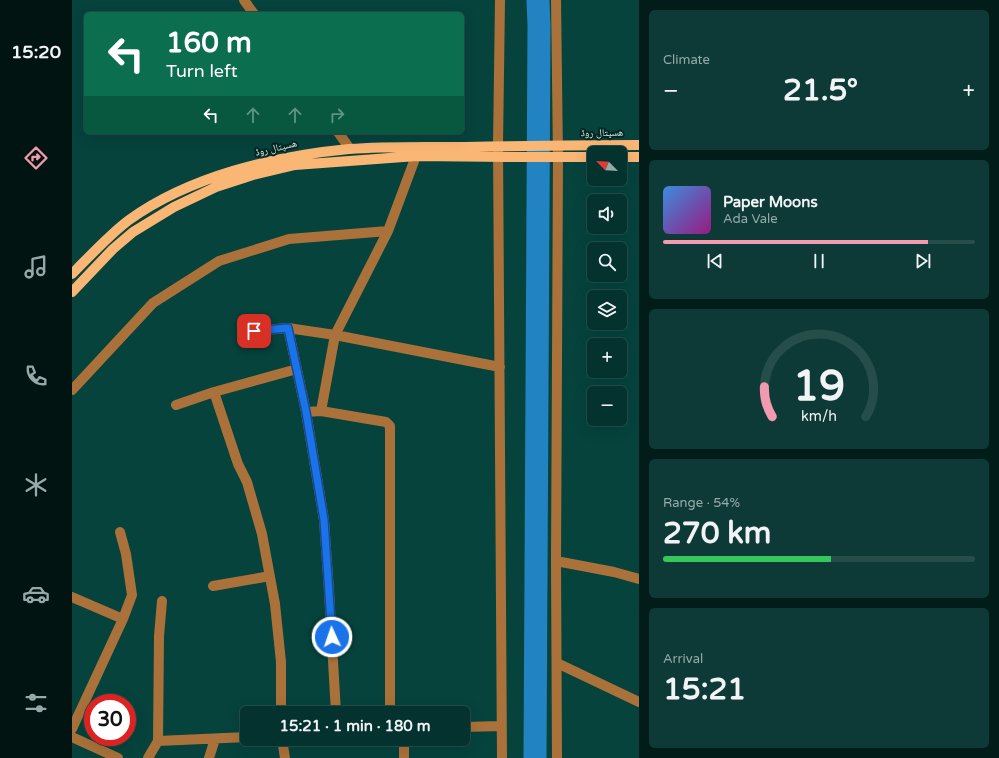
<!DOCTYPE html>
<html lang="en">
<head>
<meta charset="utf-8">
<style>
  :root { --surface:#04322e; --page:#0d3a36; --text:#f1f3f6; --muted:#97aaaa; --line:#254d4a; --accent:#f29aaf }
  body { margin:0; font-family:"Varela Round","Noto Naskh Arabic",sans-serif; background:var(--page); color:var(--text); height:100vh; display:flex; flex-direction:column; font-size:15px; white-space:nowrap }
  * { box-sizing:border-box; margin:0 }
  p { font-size:13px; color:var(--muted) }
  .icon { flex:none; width:22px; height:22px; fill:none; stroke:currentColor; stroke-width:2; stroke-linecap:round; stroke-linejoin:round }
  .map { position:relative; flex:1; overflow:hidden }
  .drawer { display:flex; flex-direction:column; gap:10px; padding:10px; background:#021c19; width:360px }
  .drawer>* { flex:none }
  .hud { position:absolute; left:12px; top:12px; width:380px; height:122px; border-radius:6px; box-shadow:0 4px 16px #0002,0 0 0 1px var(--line); background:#0b6e4f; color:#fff; overflow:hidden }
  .needle { width:26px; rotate:294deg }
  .fabs { position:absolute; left:515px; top:146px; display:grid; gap:8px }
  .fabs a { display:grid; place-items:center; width:40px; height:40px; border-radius:6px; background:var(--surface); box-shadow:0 4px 16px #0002,0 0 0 1px var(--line); font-size:20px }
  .speed { position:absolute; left:12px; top:694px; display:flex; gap:8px; font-size:20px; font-weight:700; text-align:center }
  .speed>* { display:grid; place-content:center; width:52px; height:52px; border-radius:50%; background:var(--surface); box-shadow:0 4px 16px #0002,0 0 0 1px var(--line); line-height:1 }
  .speed .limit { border:6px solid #d22; background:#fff; color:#111 }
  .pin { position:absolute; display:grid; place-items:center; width:34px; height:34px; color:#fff; margin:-17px; border-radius:8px; box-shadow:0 2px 6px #0006 }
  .me { position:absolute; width:44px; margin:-22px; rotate:357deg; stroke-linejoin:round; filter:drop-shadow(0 0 3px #0008) }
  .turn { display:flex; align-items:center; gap:14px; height:84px; padding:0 16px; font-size:18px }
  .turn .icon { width:52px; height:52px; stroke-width:2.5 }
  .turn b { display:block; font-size:28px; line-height:34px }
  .lanes { display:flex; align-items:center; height:38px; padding:0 16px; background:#0003; justify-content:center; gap:20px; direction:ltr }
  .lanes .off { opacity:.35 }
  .big { font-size:30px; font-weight:700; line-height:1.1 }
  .drawer .card { flex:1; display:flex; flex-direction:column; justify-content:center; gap:6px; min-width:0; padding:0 14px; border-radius:6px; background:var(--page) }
  .drawer .dial { align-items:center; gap:0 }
  .dial svg { height:104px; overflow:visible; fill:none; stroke:var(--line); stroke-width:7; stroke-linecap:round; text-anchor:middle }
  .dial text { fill:var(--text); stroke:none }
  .song { display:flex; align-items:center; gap:12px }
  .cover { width:48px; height:48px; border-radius:6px; background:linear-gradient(135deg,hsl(210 70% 55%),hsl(310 70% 35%)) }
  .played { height:4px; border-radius:2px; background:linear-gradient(90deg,var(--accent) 85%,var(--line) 85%) }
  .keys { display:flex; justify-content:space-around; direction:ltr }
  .heat { display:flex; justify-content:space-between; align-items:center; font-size:22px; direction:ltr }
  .charge { height:6px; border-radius:3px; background:linear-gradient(90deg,#34c759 54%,var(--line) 0) }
  .trip { position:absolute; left:168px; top:706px; width:230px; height:40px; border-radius:6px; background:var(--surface); box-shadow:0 4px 16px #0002,0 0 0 1px var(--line); font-weight:700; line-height:40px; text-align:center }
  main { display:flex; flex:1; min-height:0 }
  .menu { display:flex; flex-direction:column; width:72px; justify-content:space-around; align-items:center; background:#021412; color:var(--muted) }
  .menu .icon { width:28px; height:28px }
  .menu .current { color:var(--accent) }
  .menu b { font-size:18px; color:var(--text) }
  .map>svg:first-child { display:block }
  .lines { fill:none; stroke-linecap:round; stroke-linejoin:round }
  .river { stroke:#2283c3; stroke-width:23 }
  .minor { stroke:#aa723a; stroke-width:10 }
  .major { stroke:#fab674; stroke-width:10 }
  .route-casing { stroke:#114b97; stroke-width:10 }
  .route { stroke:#1a73e8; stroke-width:7 }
  .labels { text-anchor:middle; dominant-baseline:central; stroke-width:4; stroke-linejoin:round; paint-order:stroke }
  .street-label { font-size:10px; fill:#cff1eb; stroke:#072622 }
</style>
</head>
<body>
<main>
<nav class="menu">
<b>15:20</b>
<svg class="icon current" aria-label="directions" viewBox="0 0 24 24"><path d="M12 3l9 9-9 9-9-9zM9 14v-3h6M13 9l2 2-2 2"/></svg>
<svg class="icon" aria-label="music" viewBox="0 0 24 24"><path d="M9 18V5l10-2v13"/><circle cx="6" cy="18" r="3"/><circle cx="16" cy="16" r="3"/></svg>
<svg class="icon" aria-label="phone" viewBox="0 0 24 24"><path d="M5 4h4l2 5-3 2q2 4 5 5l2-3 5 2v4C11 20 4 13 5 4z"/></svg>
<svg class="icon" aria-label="climate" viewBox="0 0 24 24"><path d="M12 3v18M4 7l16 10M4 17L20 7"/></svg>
<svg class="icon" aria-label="car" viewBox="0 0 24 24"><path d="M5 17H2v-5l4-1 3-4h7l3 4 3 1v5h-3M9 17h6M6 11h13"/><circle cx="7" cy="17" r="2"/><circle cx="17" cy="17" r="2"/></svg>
<svg class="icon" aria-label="filters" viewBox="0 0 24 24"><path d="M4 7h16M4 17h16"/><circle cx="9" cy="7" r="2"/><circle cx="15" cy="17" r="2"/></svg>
</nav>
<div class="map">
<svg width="567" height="758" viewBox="0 0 567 758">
  <rect width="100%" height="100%" fill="#06433d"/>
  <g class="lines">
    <path class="river" d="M463,758l4,-733 -1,-25"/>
    <path class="minor" d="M172,0l10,14
      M428,0l-2,146 4,612
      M484,0l2,157 -2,404 1,197
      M266,132l12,17
      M216,328l18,84 18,108 5,71 7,122
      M182,331l34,-3 47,7 165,32
      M0,390l81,-87 66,-42 70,-22 99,-8
      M142,392l24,72 9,18 15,52 13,70 6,58v51
      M104,405l38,-13 83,-23
      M249,411l14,-76 53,-104 31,-83
      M234,412l15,-1 65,11 4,4v287
      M484,561l58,11 25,7
      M141,586l57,-10
      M0,597l51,22
      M485,663l82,39
      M391,727l38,-1
      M0,729l51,-110 9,-24 -6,-41 -6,-22
      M0,737l46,21
      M210,739l3,19
      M332,739v19
      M86,741l89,-4
      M76,758l10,-17 1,-105 3,-35
      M137,758l6,-19"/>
    <path class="major" d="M548,157h19
      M0,274c17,-17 38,-40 57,-54 61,-44 146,-64 220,-71 37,-3 77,-2 114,-2 59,-1 117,-2 176,-2
      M0,292l41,-43 20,-17 41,-25 42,-20 37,-12 42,-10 122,-9 91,1h86"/>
  </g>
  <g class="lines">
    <g class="route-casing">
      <path id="route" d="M182,331l34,-3 18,84 18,108 8,117"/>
    </g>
    <use href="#route" class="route"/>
  </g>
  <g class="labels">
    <g class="street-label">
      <text transform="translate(530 133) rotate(-1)">ھسپتال روڈ</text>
      <text transform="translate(204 148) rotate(-13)">ھسپتال روڈ</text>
    </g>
  </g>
</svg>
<div class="fabs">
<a><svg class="needle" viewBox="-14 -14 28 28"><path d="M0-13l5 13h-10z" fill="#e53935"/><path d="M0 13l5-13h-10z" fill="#97aaaa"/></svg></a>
<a><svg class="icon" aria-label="sound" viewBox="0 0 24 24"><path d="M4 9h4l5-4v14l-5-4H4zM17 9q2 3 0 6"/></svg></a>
<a><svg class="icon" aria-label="search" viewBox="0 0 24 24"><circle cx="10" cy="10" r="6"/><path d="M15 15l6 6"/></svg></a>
<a><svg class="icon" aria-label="layers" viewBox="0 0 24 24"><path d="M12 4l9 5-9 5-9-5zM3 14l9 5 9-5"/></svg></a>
<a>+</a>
<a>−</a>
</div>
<div class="speed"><div class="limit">30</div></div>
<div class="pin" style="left:182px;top:331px;background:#d93025"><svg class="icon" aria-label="arrive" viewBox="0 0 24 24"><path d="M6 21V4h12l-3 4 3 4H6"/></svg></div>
<svg class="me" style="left:260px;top:637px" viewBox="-20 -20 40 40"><circle r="17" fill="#1a73e8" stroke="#fff" stroke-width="3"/><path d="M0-11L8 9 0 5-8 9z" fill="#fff"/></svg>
<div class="trip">15:21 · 1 min · 180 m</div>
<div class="hud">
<div class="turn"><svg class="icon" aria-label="left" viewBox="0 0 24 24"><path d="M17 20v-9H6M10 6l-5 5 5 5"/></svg><div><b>160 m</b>Turn left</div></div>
<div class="lanes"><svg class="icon" aria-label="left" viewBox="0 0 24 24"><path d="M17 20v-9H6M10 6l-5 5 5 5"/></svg><svg class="icon off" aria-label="ahead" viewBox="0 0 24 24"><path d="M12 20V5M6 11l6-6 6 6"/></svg><svg class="icon off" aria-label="ahead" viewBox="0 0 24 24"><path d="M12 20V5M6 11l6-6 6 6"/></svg><svg class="icon off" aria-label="right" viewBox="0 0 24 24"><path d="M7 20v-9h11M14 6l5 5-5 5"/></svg></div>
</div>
</div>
<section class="drawer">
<div class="card"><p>Climate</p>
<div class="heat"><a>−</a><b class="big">21.5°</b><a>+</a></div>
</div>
<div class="card">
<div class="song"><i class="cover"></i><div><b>Paper Moons</b><p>Ada Vale</p></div></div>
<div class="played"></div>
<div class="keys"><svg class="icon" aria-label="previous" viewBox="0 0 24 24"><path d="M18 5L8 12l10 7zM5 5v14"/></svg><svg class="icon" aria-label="pause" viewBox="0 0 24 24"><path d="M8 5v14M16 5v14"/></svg><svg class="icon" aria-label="next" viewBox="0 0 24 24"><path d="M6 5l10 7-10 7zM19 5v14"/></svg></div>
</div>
<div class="card dial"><svg viewBox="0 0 100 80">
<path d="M14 69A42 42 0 1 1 86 69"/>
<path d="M14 69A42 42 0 0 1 8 46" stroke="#f29aaf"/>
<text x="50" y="56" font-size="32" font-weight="700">19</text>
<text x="50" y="72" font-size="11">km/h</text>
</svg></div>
<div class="card"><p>Range · 54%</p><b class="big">270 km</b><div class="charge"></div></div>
<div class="card"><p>Arrival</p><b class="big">15:21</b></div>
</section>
</main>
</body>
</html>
